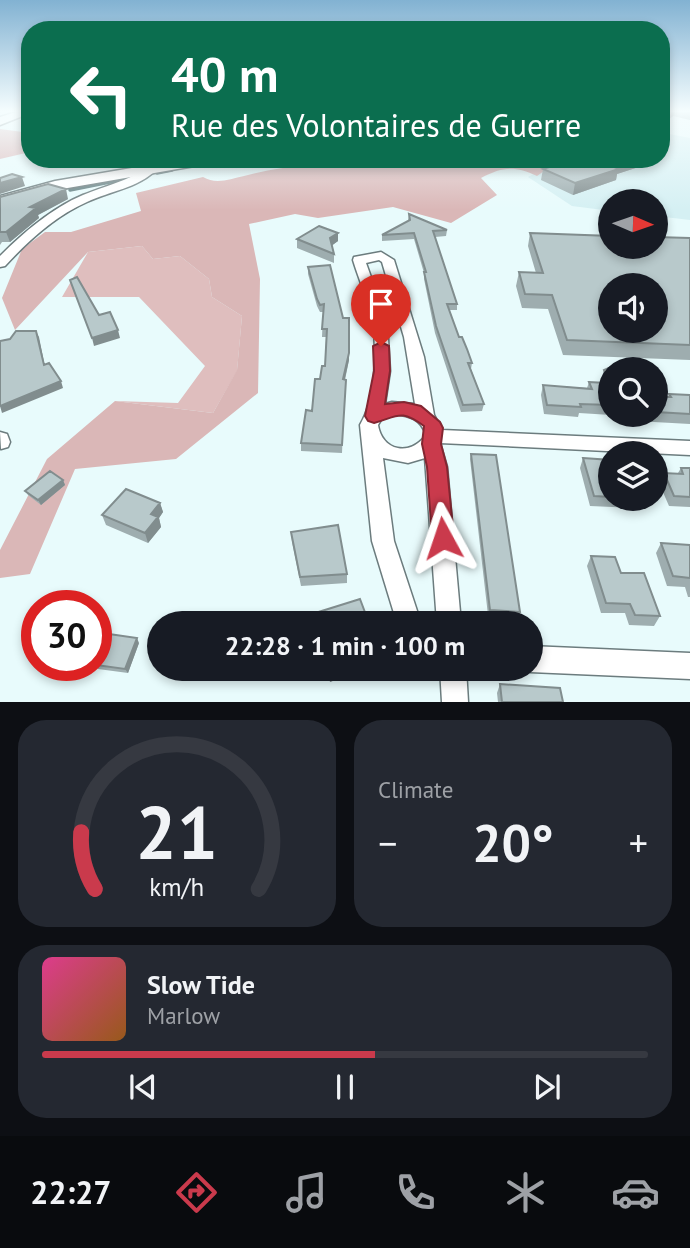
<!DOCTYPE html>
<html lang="en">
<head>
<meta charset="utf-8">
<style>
  :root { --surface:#171b24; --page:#242831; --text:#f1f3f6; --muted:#9ea1a6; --line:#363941; --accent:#ca3a4c }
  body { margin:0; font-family:"PT Sans",sans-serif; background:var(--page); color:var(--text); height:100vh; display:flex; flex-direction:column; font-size:26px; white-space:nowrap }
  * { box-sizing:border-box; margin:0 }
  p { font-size:23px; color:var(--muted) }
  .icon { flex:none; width:38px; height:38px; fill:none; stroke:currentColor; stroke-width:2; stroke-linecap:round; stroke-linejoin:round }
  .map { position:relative; height:702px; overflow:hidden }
  .drawer { display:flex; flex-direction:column; gap:18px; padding:18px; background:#0d0f14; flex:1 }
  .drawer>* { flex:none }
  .top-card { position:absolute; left:21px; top:21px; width:649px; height:147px; border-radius:28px; box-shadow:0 4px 10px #0003; background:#0b6e4f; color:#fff; overflow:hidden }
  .needle { width:46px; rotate:92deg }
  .buttons { position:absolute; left:598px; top:189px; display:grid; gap:14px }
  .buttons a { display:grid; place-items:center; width:70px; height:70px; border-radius:50%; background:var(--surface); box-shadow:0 4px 10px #0003; font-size:35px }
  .speed { position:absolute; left:21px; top:590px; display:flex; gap:14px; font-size:35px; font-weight:700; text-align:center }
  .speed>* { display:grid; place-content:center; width:91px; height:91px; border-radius:50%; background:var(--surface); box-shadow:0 4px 10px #0003; line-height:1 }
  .speed .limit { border:10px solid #d22; background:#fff; color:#111 }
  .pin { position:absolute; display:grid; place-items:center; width:60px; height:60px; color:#fff; margin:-72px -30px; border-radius:50% 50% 50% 0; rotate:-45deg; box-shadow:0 0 7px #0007 }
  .pin .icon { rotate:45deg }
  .me { position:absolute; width:77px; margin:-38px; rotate:355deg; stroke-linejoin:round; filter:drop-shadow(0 0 5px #0008) }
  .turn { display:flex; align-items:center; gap:24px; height:147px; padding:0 35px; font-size:32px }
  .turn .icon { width:91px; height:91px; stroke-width:2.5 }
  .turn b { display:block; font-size:49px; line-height:60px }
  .big { font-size:52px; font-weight:600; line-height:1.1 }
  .drawer .card { flex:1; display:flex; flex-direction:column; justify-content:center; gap:10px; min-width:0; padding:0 24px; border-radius:28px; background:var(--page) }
  .drawer .dial { align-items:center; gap:0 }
  .dial svg { height:182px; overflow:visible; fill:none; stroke:var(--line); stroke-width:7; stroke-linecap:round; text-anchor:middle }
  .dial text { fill:var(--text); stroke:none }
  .song { display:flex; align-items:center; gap:21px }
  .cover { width:84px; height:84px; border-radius:10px; background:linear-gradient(135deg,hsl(330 70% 55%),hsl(30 70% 35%)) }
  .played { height:7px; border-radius:4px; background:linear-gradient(90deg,var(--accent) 55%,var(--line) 55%) }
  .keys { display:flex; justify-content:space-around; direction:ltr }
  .heat { display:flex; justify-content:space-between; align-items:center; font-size:38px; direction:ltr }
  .drawer .tiles { flex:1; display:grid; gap:18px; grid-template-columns:1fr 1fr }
  .card:last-child { grid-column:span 2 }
  .trip { position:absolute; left:147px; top:611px; width:396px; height:70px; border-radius:35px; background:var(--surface); box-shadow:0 4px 10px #0003; font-weight:600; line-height:70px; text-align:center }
  .tab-bar { display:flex; height:112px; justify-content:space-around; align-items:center; background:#090b0e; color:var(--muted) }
  .tab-bar .icon { width:49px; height:49px }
  .tab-bar .on { color:var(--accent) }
  .tab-bar b { font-size:32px; color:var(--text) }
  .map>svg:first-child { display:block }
  .built { fill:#d5f0f3 }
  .green { fill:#dfbebe }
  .forest { fill:#dab7b7 }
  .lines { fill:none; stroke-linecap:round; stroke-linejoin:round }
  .stream { stroke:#658183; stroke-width:3.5 }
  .street-casing { stroke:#6c7c7e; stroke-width:3 }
  .secondary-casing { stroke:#6c7c7e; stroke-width:3 }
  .street { fill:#fff; fill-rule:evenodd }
  .secondary { fill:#fff; fill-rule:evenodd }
  .wall { fill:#9eadaf }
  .shaded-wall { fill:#818d8e }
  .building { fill:#b8c9cb; stroke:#818d8e; stroke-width:2; fill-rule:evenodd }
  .route { fill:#ca3a4c; stroke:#832631; stroke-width:2 }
</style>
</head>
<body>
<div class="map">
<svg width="690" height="702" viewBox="0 0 690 702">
  <rect width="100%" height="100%" fill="#e8fbfc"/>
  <path class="built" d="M669,134l21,4v82l-34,-4v-15h-45v10l-39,-5 -44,-29 33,-18h101v-22z"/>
  <path class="green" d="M142,246l11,13 27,-3 29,23 3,18 30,19 -5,55 -24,42 -98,-12 63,2 27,-37 -66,-69h-77l26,-45z"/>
  <path class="forest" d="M0,129l30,4v19l-30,7z
    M363,159h198l-24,17c-22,-10 -33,-10 -56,2l16,17 -46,28 -58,-16 -75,11 -23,-4 -46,10 11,55 -2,114 -82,66 -101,10 -45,105 -30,4v-28l47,-91 68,-58 98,12 24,-43 5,-54 -30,-19 -3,-18 -29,-23 -27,3 -11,-13 -54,6 -73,78 -13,-32 20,-49 23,-17h26l70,-21 -5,-18 67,-16c13,8 27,2 41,-1 40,-11 79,-12 119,-17z"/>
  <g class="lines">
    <path class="stream" d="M195,166l45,-7
      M157,173l15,-3
      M70,190l65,-13"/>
    <g class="street-casing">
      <path id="street" d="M147,168l9,2c-18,18 -46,21 -69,32 -32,14 -59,39 -82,64l-5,1v-11c24,-24 52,-48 83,-61 22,-9 44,-14 64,-27z
        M381,252l13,8 30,97 10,58 8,15 248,11v14l-250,-12 7,24 14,156h-24l-12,-165 -17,5 -25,-5 11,83 27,82h-24l-25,-82 -12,-116c16,-27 17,-72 13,-102 -4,-21 -14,-43 -20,-63l1,-3zM379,260l3,2 22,75 11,67 -23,-2 -7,2 5,-33 -3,-49 -21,-59zM394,414c16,2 27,5 32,21 -16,22 -44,16 -48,-10l3,-5z
        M0,432l7,2 3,8 -2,5 -7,2z
        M530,646l160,7v26l-160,-7 -8,-4h8z
        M440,668h26l2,34h-26z"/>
    </g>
    <g class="secondary-casing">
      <path id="secondary" d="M16,112l14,1 -30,12v-8z
        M185,159h34l-7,4 -156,27 -56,16v-10l55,-15z"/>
    </g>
    <use href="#street" class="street"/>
    <use href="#secondary" class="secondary"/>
  </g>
  <path class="wall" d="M662,112h28v8l-17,-4 -11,8z
    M654,162l-37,12 -1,6 -43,15 -32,-15 2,-11z
    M0,197l68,2 -30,16 1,3 -29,24h-8l-2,3z
    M409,214l38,16 -1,6 -11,1 22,67v6h-8l10,27 13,26 -1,6 13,35 -2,7 -21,1 -26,-79 -11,-54v-6l-10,-34 -32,2v-6l26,-14z
    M530,233l160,5v122l-127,-5 -15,-46 -26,-1 -6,-22 3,-14 17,1 -8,-27z
    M297,239l41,2 -6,4 2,9v9l-37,-15z
    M308,267l41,93 -4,20 -3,73 -41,-2v-8l11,-32 13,-45 1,-29h-4l1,-25h-3l-3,-6 -9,-32z
    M611,369v46l-32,-2 -1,4 -34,-3 -3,-19 2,-10 44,3 2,-6 13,1 -1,-3 3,-10z
    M669,394l21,1v29l-72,-4 -2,-5h40v-18h12z
    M471,454l49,158 -1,5 -31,-2 -18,-156z
    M583,458l28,2v39h28l-4,9 -45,-2 -10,-38z
    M681,468h9v39l-21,-1 -10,-23 5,-10h14z
    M63,480l2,5 -24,20 -13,-10 -3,-4z
    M160,503l3,9 -4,6 2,9 -13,16 -42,-18 -4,-10z
    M291,532l56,42v9l-46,3 -9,-44z
    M661,543l29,2v52h-2l-3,-10 -18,-1 -11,-33z
    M591,556l30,17 39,43 -6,10 -25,-1 -4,-12h-24l-14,-47z
    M139,643l-11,30 -30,-4 -2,-4z
    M325,668h42l-37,14z
    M500,684l63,18h-65l-1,-9z"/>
  <path class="shaded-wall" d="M667,112h8l-2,4 -11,8v-8z
    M148,159h20l-19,3z
    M633,159h22l-1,3 -37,12 -1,6 -43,15 2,-12 37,-17z
    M22,177l3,9 -25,8v-11z
    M66,189l2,10 -30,16 1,3 -29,24 -4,-10 24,-25z
    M338,233v8l-8,6v-9z
    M118,330l2,8 -26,8 -2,-8z
    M36,331l3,6 7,35 -2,-7z
    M349,353v7l-6,27v-8z
    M61,381l2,7 -61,25 -2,-7z
    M63,480l2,5 -24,20 -3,-5z
    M160,503l3,9 -4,6 2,9 -13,16 -3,-10 6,-19z
    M137,638l2,5 -11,30 -3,-4z
    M343,668h24l-37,14v-9z"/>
  <path class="building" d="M574,159h59l-21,7 7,3 -44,14 -32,-14z
    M12,174l10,3 -22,6v-5z
    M48,184l18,5 -36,18 6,1 -30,24h-6v-35z
    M409,214l38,16 -14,1 24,73h-10l12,33h3l5,12 5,14h-4l16,41 -21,1 -27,-79 -12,-54h2l-12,-39 -32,2 28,-15z
    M319,226l19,7 -8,5 4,16 -37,-15z
    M530,233l81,3v11h45v-10l34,1v107l-123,-5 -15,-45 -27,-1 -6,-22 24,1zM611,285h45v46h-45z
    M330,265l13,53h6v35l-6,26 3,1 -4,65 -41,-2 5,-33 6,1 3,-32h5l2,-13h3l2,-37h-5l2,-25 -4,1 -3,-6 -9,-32z
    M77,277l22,38 11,-3 8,18 -26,8 -22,-58z
    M16,331h20l8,34 5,-2 12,18 -61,25v-65l10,-2z
    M616,365l2,4h-7v17l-7,-16z
    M589,382l17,1 2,6h3v16l-31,-1 1,3 -34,-2 -4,-20 49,4z
    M669,394l21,1v19l-34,-2v-15h15z
    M471,454l25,1 24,157 -30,-2z
    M583,458l28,2v37l-17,-1z
    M681,468h9v29l-16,-1 -10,-23 19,1z
    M50,471l13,9 -25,20 -13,-9z
    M126,489l34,14 -9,11 7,3 -13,16 -43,-18z
    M338,525l9,49 -47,3 -9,-45z
    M661,543l29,2v33l-17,-2z
    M591,556l24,1 6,16h23l16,43 -25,-1 -5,-11 -24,-1z
    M360,599l9,24h-57l-3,-8z
    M109,634l28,4 -12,31 -29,-4z
    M328,668h15l-13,5z
    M500,684l60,4 3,14h-61z"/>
  <linearGradient id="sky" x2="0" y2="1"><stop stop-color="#82b2d2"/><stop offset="0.53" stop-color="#f5fdfe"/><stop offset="1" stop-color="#f5fdfe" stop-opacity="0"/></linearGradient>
  <rect width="690" height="210" fill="url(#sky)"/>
  <path class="route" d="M381,342l8,4 1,25 -5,33 19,-2 17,4 19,16 3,6 -2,16 6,23 7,71 -3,6 -8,3 -7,-3 -4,-6 -5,-71 -5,-23 2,-18c-24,-17 -25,-10 -50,-3l-6,-2 -3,-5 9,-45 -1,-25z"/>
</svg>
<div class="buttons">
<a><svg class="needle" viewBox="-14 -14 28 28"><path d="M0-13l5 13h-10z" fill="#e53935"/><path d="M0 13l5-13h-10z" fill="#9ea1a6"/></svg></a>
<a><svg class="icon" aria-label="sound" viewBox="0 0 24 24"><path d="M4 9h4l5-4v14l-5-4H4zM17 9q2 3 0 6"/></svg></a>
<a><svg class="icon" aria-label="search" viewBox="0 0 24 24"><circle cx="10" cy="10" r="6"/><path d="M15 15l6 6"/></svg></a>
<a><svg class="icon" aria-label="layers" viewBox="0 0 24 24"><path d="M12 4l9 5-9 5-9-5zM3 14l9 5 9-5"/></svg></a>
</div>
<div class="speed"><div class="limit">30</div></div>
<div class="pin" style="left:381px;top:346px;background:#d93025"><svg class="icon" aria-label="arrive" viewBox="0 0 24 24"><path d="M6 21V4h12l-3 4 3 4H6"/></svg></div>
<svg class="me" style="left:443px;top:538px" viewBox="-20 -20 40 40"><path d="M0-17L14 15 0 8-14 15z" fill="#ca3a4c" stroke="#fff" stroke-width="4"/></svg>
<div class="trip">22:28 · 1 min · 100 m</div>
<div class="top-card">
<div class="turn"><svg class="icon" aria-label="left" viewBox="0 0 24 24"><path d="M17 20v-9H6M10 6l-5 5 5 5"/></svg><div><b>40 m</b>Rue des Volontaires de Guerre</div></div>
</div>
</div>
<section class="drawer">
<div class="tiles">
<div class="card dial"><svg viewBox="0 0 100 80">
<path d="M14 69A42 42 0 1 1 86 69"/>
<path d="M14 69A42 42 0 0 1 8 44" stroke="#ca3a4c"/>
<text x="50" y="56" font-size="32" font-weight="700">21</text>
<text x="50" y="72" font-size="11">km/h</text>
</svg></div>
<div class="card"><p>Climate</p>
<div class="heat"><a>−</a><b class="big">20°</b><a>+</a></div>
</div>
<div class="card">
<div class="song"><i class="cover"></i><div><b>Slow Tide</b><p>Marlow</p></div></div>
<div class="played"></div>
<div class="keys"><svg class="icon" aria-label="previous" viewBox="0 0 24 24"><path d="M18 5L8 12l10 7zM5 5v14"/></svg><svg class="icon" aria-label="pause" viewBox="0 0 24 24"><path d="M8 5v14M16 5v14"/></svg><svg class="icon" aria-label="next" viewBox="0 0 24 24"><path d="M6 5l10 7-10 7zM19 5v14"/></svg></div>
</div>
</div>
</section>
<nav class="tab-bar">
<b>22:27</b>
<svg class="icon on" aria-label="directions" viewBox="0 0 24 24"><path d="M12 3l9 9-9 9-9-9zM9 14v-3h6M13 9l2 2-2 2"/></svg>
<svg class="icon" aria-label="music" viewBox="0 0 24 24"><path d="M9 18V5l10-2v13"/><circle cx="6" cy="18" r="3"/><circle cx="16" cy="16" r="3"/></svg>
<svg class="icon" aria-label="phone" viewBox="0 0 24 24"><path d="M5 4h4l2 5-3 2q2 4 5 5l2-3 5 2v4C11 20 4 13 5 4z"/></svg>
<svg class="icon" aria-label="climate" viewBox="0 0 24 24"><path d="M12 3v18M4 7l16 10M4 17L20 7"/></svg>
<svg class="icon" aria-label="car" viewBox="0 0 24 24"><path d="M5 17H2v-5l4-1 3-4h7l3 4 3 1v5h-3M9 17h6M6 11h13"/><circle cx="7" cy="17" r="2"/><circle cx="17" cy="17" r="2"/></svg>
</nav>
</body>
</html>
